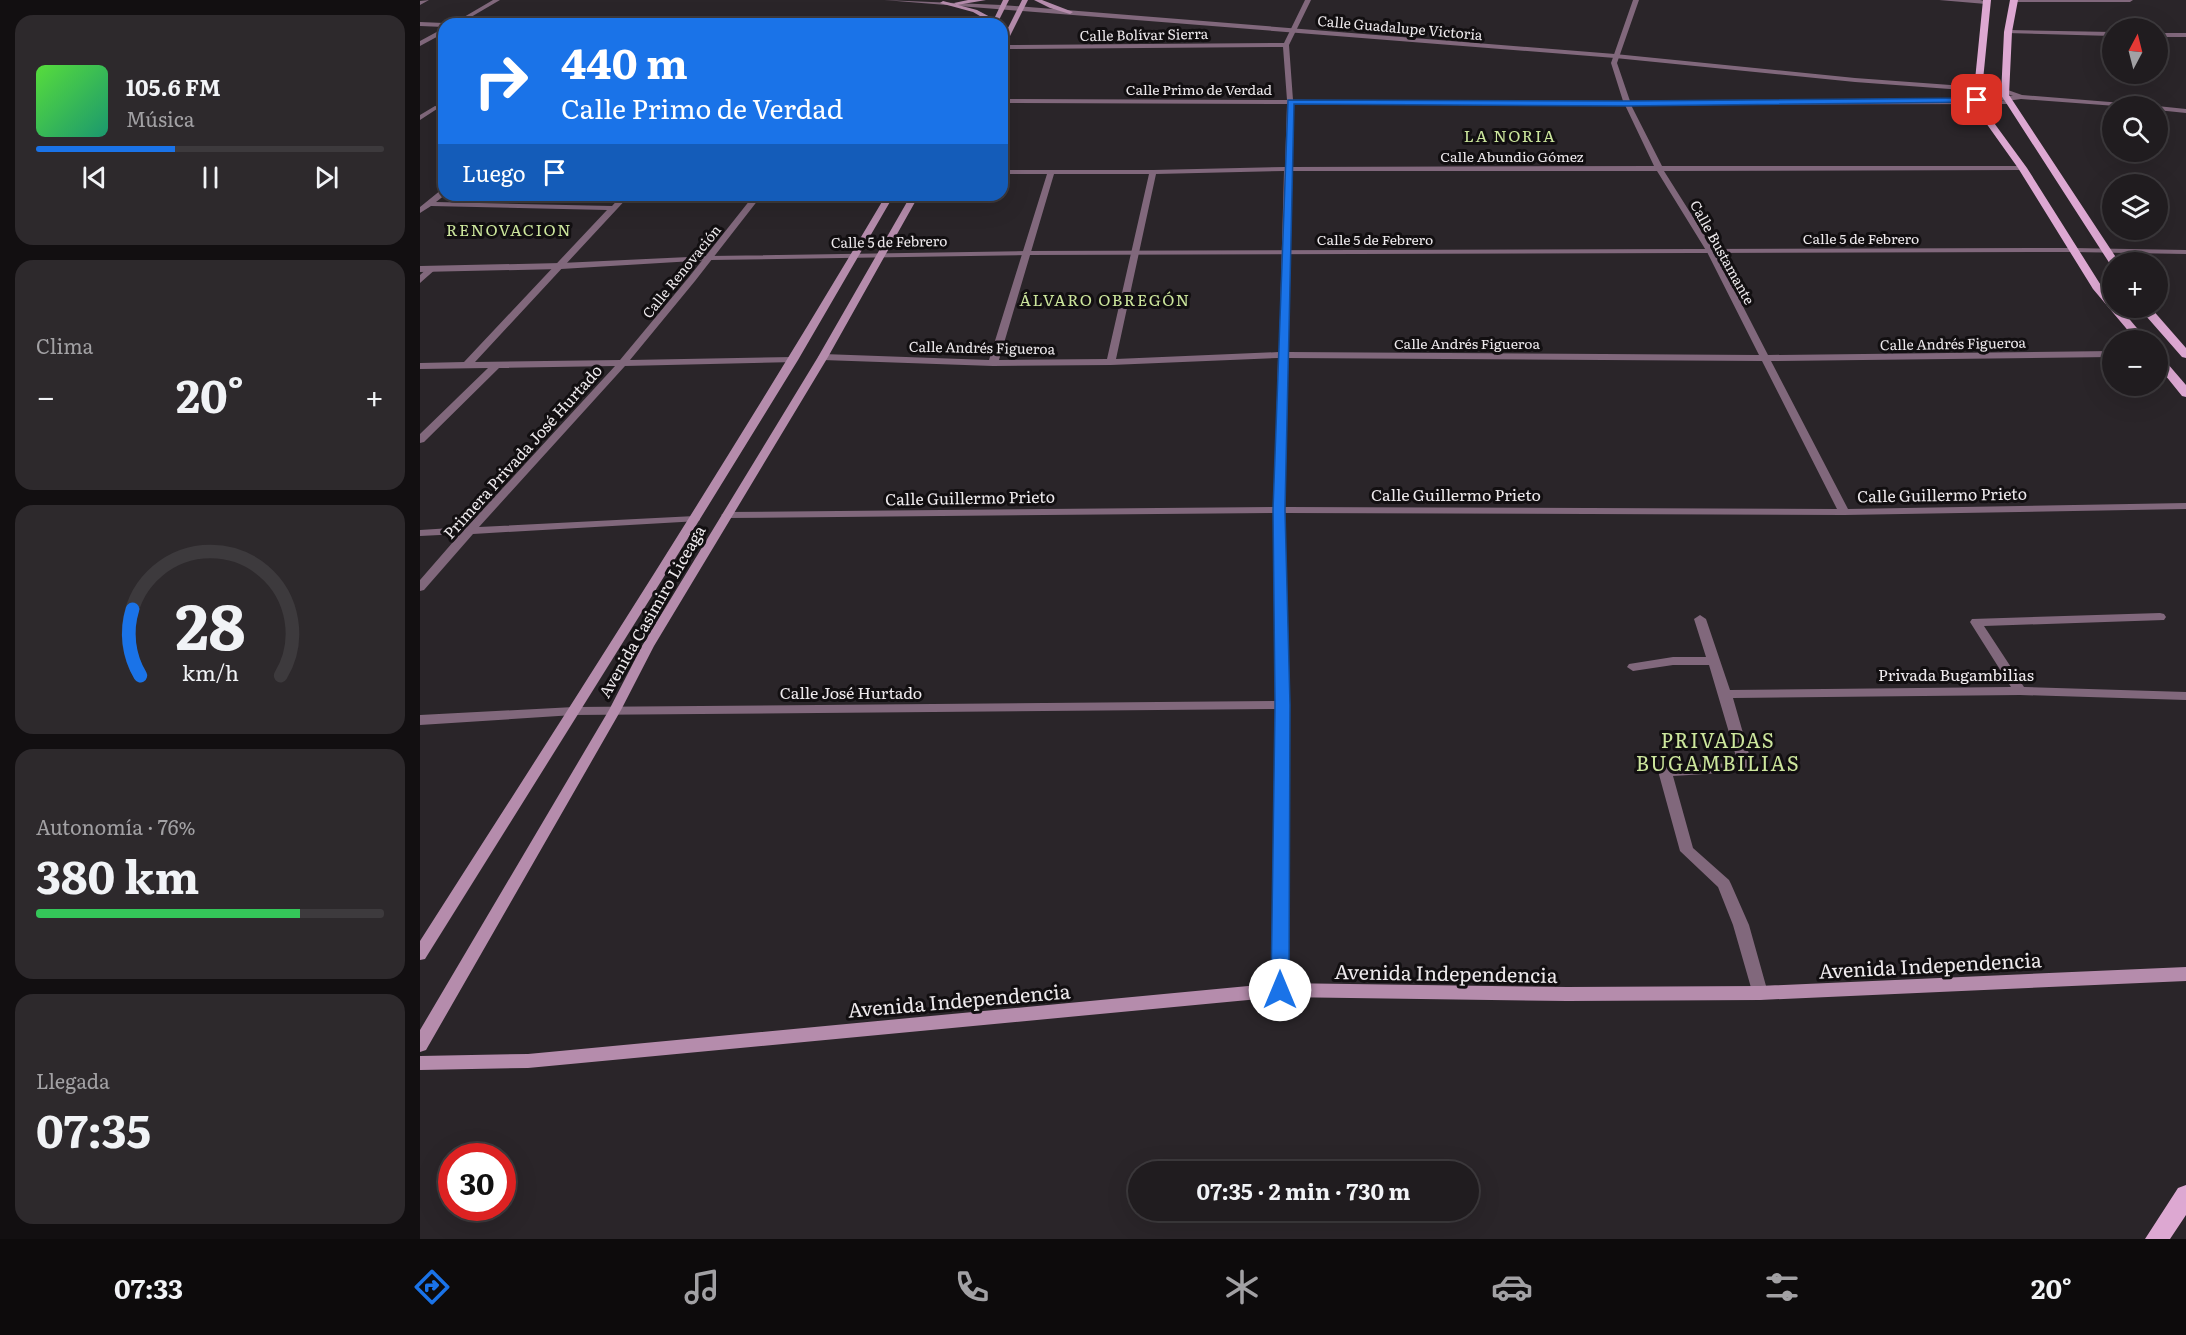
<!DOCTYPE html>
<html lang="es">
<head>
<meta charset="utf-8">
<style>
  :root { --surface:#201c1f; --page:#2d292c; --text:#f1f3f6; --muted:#a2a1a4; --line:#3d3a3d; --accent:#1a73e8 }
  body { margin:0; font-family:Literata,serif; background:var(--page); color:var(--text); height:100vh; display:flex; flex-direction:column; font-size:22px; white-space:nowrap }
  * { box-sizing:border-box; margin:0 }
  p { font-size:20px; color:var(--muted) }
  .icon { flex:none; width:33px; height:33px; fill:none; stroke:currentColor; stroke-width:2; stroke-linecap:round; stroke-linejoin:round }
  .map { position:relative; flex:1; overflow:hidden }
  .side { display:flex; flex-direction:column; gap:15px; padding:15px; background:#120f11; width:420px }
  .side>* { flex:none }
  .guide { position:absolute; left:18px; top:18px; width:570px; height:183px; border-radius:18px; box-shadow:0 6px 24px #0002,0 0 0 2px var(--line); background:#1a73e8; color:#fff; overflow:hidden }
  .needle { width:39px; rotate:7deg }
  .tools { position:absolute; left:1682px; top:18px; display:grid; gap:12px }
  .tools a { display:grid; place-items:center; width:66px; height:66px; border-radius:50%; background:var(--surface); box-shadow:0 6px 24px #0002,0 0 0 2px var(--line); font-size:30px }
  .speed { position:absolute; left:18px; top:1143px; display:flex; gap:12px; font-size:30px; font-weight:700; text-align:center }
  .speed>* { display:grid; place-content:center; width:78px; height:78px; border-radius:50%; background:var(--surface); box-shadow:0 6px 24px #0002,0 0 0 2px var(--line); line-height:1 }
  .speed .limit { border:9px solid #d22; background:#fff; color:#111 }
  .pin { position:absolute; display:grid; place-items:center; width:51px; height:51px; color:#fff; margin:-26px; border-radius:12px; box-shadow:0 3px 9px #0006 }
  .me { position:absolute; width:66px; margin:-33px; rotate:0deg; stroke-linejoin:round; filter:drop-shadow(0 0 4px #0008) }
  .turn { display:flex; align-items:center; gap:21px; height:126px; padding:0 24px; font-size:27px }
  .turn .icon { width:78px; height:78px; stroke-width:2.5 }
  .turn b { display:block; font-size:42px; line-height:51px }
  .then { display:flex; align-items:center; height:57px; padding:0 24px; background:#0003; gap:12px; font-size:22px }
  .big { font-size:45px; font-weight:700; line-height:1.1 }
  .side .card { flex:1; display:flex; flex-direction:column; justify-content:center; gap:9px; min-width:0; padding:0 21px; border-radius:18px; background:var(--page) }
  .side .dial { align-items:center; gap:0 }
  .dial svg { height:156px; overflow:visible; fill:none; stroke:var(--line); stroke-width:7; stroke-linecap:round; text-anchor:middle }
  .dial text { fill:var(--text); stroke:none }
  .song { display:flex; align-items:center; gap:18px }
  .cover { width:72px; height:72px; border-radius:9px; background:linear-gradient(135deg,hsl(110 70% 55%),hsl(160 70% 35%)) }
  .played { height:6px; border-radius:3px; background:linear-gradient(90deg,var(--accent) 40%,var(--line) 40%) }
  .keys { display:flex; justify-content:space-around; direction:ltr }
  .heat { display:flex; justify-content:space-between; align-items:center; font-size:33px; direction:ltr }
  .charge { height:9px; border-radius:4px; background:linear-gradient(90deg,#34c759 76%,var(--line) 0) }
  .trip { position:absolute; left:708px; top:1161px; width:351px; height:60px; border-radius:30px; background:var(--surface); box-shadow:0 6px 24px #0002,0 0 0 2px var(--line); font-weight:700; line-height:60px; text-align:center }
  .dock { display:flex; height:96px; justify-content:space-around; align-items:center; background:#0d0b0c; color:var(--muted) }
  .dock .icon { width:42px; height:42px }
  .dock .on { color:var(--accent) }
  .dock b { font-size:27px; color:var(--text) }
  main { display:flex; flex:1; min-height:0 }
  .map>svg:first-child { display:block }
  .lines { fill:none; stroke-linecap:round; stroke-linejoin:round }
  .minor { fill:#81687c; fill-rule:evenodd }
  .tertiary { fill:#81687c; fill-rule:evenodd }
  .secondary { fill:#b58cac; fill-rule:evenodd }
  .primary { fill:#dda8d2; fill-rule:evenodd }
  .route { fill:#1a73e8; stroke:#114b97; stroke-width:1.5 }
  .labels { text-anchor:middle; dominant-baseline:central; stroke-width:6; stroke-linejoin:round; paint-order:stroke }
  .far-street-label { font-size:14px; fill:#eeeaed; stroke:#120f11 }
  .far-quarter-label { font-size:16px; letter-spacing:1.5px; fill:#cde79d; stroke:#120f11 }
  .street-label { font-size:16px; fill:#eeeaed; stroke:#120f11 }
  .quarter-label { font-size:20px; letter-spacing:1.5px; fill:#cde79d; stroke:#120f11 }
  .near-street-label { font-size:20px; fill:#eeeaed; stroke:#120f11 }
</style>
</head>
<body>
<main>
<section class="side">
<div class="card">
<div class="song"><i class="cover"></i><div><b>105.6 FM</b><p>Música</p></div></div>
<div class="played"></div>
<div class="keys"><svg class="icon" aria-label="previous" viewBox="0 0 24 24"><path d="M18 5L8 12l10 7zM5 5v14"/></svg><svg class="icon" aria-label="pause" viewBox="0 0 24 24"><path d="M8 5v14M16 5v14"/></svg><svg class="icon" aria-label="next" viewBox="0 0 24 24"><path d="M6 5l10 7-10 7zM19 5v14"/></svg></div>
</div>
<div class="card"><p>Clima</p>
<div class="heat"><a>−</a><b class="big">20°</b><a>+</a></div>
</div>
<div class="card dial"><svg viewBox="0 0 100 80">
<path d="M14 69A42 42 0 1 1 86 69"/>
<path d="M14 69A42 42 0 0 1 10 35" stroke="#1a73e8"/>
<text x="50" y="56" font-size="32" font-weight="700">28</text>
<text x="50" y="72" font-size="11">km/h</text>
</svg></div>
<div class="card"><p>Autonomía · 76%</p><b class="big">380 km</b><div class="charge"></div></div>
<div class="card"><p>Llegada</p><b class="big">07:35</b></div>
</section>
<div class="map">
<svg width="1766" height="1239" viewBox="0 0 1766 1239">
  <rect width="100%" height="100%" fill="#2a2529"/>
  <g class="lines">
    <path class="minor" d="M9,0l-9,5v-4z
      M885,0h6l-22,45 4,55 330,1 -12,-38 22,-63h6l-22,63 13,38h380l1,1 -3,2 -377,1 31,61h360l4,2 -4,2 -358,1 51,81 53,103 344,-4v6l-341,4 77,148 338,-6v6l-342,6 -559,-2 3,192v285l-2,5 -6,2 -6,-2 -2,-5 4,-281 -702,6 -154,10v-10l154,-8 702,-6 -2,-188 -548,5 -5,-3 5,-3 548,-5 4,-149 -167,7 -118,1 -170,-6 -5,-3 5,-3 166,6 58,-186h-45v-4h151l132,-3 2,-63 -285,-1v-4l285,1 -4,-53 -281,2v-4l282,-2zM873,104l332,1 29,61 -362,1zM864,171l-5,181 -163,7 40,-185zM872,171h365l50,81 52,103 -471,-3zM634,174h95l-42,185 -108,1zM868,358l474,3 75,148 -552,-2z
      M1519,0h41l9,2 -3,2z
      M1591,0h122l-3,2h-116z
      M0,22l24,1 2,1h-2v3l-24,-1z
      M1588,30l104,2v4l-106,-3z
      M1737,33h29v4h-29z
      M15,106l5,1 -20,13v-5z
      M21,190h3l1,5 -9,7 176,4 10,-11h8l-155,167 145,-2 69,-83 65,-82h8l-67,86 -65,79 163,-3 3,1v4l-171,4 -146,161 216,-11 5,3 -1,2 -226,13 -49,56 -4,1v-11l40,-46 -40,2v-6l47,-3 148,-161 -116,2 -75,74 -4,1v-9l68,-66 -68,1v-6l44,-1 143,-152 -176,-4 -11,7v-6z
      M10,266l7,2 -17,15v-8z
      M1740,613l4,1 2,3 -2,3 -180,6 40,61 162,5v8l-166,-5 -287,3 20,70 -2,3 -78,5 20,72 36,32 2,4 18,41 19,68 -2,5 -6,2 -6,-2 -21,-73 -15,-38 -38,-36 -22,-80 2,-3 5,-2 73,-3 -29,-98h-36l-40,6 -6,-4 2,-3 44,-7h33l-12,-38 6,-4 6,4 24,71 281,-3 -41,-65 2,-3z"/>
    <path class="tertiary" d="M73,0h7l-41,24h-7z
      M464,0l118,5 613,49 240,24 150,11 17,6 113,9 3,2h-22l-95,-7 -14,2 -41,-3 -2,-1v-2l49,1 -9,-3 -149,-11 -240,-24z
      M24,28v5l-24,13v-5z
      M1735,106h2l29,3v4l-29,-3v-4z
      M1653,248l113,2v4l-113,-2 -1046,3 -317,5 -149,9 -141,3v-6l141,-3 149,-7 317,-5z"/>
    <path class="secondary" d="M548,0h18l-29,5 -3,-2z
      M583,0h6l-12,24h-6l1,-1 -19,-11 -33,-9 3,-2 34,9 17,9z
      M602,0h6l-23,46 -3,2v-8z
      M614,0h8l31,12 -3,2 -20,-6z
      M466,195h8l-96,165 -98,159 -275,440 -5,1v-19c158,-247 317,-494 466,-746z
      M491,195h8l-91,162 -174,289 -33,64 -195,340 -6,2v-22l189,-320 33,-64 176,-289z
      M1766,967v14l-426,19 -193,1 -287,-4 -752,71 -108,2v-14l108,-2 752,-71 287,4 193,-1z"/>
    <path class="primary" d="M1563,0h8l-10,100 8,16 38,52 75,119 10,11v10h8l27,32h-11l-43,-51 -75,-121 -37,-52 -8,-16z
      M1590,0h8l-6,32 -3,63 110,167 -9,2 -109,-169 3,-63z
      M1719,308h12l35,40v10l-4,-1z
      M1737,355l4,1 25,29v12l-4,-1 -25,-31z
      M1766,1185v30l-16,24h-25l33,-51z"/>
  </g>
  <path class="route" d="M1557,98l3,1v3l-353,4 -333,-2 -9,406 5,195 -1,285 -2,5 -7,2 -6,-2 -3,-5 4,-285 -2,-195 15,-410 339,1z"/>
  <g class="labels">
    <g class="far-street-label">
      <text transform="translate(980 27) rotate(5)">Calle Guadalupe Victoria</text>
      <text transform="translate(724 34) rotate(-1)">Calle Bolívar Sierra</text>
      <text x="779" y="89">Calle Primo de Verdad</text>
      <text x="1092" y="156">Calle Abundio Gómez</text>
      <text x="1441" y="238">Calle 5 de Febrero</text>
      <text x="955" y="239">Calle 5 de Febrero</text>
      <text transform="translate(469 241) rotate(-1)">Calle 5 de Febrero</text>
      <text transform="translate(1303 252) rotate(61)">Calle Bustamante</text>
      <text transform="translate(261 271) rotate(-51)">Calle Renovación</text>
      <text x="1047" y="343">Calle Andrés Figueroa</text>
      <text transform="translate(1533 343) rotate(-1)">Calle Andrés Figueroa</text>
      <text transform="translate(562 347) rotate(1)">Calle Andrés Figueroa</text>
    </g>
    <g class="far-quarter-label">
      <text x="1090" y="135">LA NORIA</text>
      <text x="89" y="229">RENOVACION</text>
      <text x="685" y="299">ÁLVARO OBREGÓN</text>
    </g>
    <g class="street-label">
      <text transform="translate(102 451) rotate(-48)">Primera Privada José Hurtado</text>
      <text x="1036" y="494">Calle Guillermo Prieto</text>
      <text transform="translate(1522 494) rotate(-1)">Calle Guillermo Prieto</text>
      <text transform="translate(550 497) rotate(-1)">Calle Guillermo Prieto</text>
      <text transform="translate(231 611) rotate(-60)">Avenida Casimiro Liceaga</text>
      <text x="1536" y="674">Privada Bugambilias</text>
      <text x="431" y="692">Calle José Hurtado</text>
    </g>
    <g class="quarter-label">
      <text x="1298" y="739">PRIVADAS<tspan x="1298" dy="23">BUGAMBILIAS</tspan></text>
    </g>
    <g class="near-street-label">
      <text transform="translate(1510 964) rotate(-3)">Avenida Independencia</text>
      <text transform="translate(1026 972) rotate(1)">Avenida Independencia</text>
      <text transform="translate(539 999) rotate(-5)">Avenida Independencia</text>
    </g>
  </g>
</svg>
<div class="tools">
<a><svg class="needle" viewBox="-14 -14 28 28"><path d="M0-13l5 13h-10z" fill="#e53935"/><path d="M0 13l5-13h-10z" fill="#a2a1a4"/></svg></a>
<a><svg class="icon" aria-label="search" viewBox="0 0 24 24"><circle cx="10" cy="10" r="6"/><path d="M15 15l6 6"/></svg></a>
<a><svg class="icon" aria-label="layers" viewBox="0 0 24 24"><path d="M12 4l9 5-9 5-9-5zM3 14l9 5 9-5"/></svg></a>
<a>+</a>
<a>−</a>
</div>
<div class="speed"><div class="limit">30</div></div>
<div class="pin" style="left:1557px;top:100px;background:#d93025"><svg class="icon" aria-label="arrive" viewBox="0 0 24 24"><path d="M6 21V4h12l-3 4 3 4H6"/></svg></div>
<svg class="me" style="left:860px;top:990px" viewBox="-20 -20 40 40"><circle r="19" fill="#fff"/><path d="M0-13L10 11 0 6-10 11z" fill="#1a73e8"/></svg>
<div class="trip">07:35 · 2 min · 730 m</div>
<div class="guide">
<div class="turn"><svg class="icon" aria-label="right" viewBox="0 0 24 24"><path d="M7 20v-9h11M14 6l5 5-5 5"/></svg><div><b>440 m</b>Calle Primo de Verdad</div></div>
<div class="then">Luego<svg class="icon" aria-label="arrive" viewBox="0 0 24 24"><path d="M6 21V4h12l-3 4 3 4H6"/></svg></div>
</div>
</div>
</main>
<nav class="dock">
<b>07:33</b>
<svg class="icon on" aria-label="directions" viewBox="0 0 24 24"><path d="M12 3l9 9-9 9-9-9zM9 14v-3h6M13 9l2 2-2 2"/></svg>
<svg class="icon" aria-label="music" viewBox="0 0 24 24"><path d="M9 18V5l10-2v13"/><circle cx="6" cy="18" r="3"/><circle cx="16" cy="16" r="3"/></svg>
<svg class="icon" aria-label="phone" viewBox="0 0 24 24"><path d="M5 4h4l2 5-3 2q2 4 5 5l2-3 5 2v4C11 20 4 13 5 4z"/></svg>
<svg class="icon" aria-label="climate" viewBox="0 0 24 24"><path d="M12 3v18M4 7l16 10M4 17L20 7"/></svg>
<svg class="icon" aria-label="car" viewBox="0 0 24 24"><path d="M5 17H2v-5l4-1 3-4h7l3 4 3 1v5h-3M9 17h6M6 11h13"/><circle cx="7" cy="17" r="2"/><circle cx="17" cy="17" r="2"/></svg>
<svg class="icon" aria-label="filters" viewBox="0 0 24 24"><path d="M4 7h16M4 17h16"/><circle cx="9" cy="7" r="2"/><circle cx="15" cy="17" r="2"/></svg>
<b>20°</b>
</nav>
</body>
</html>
